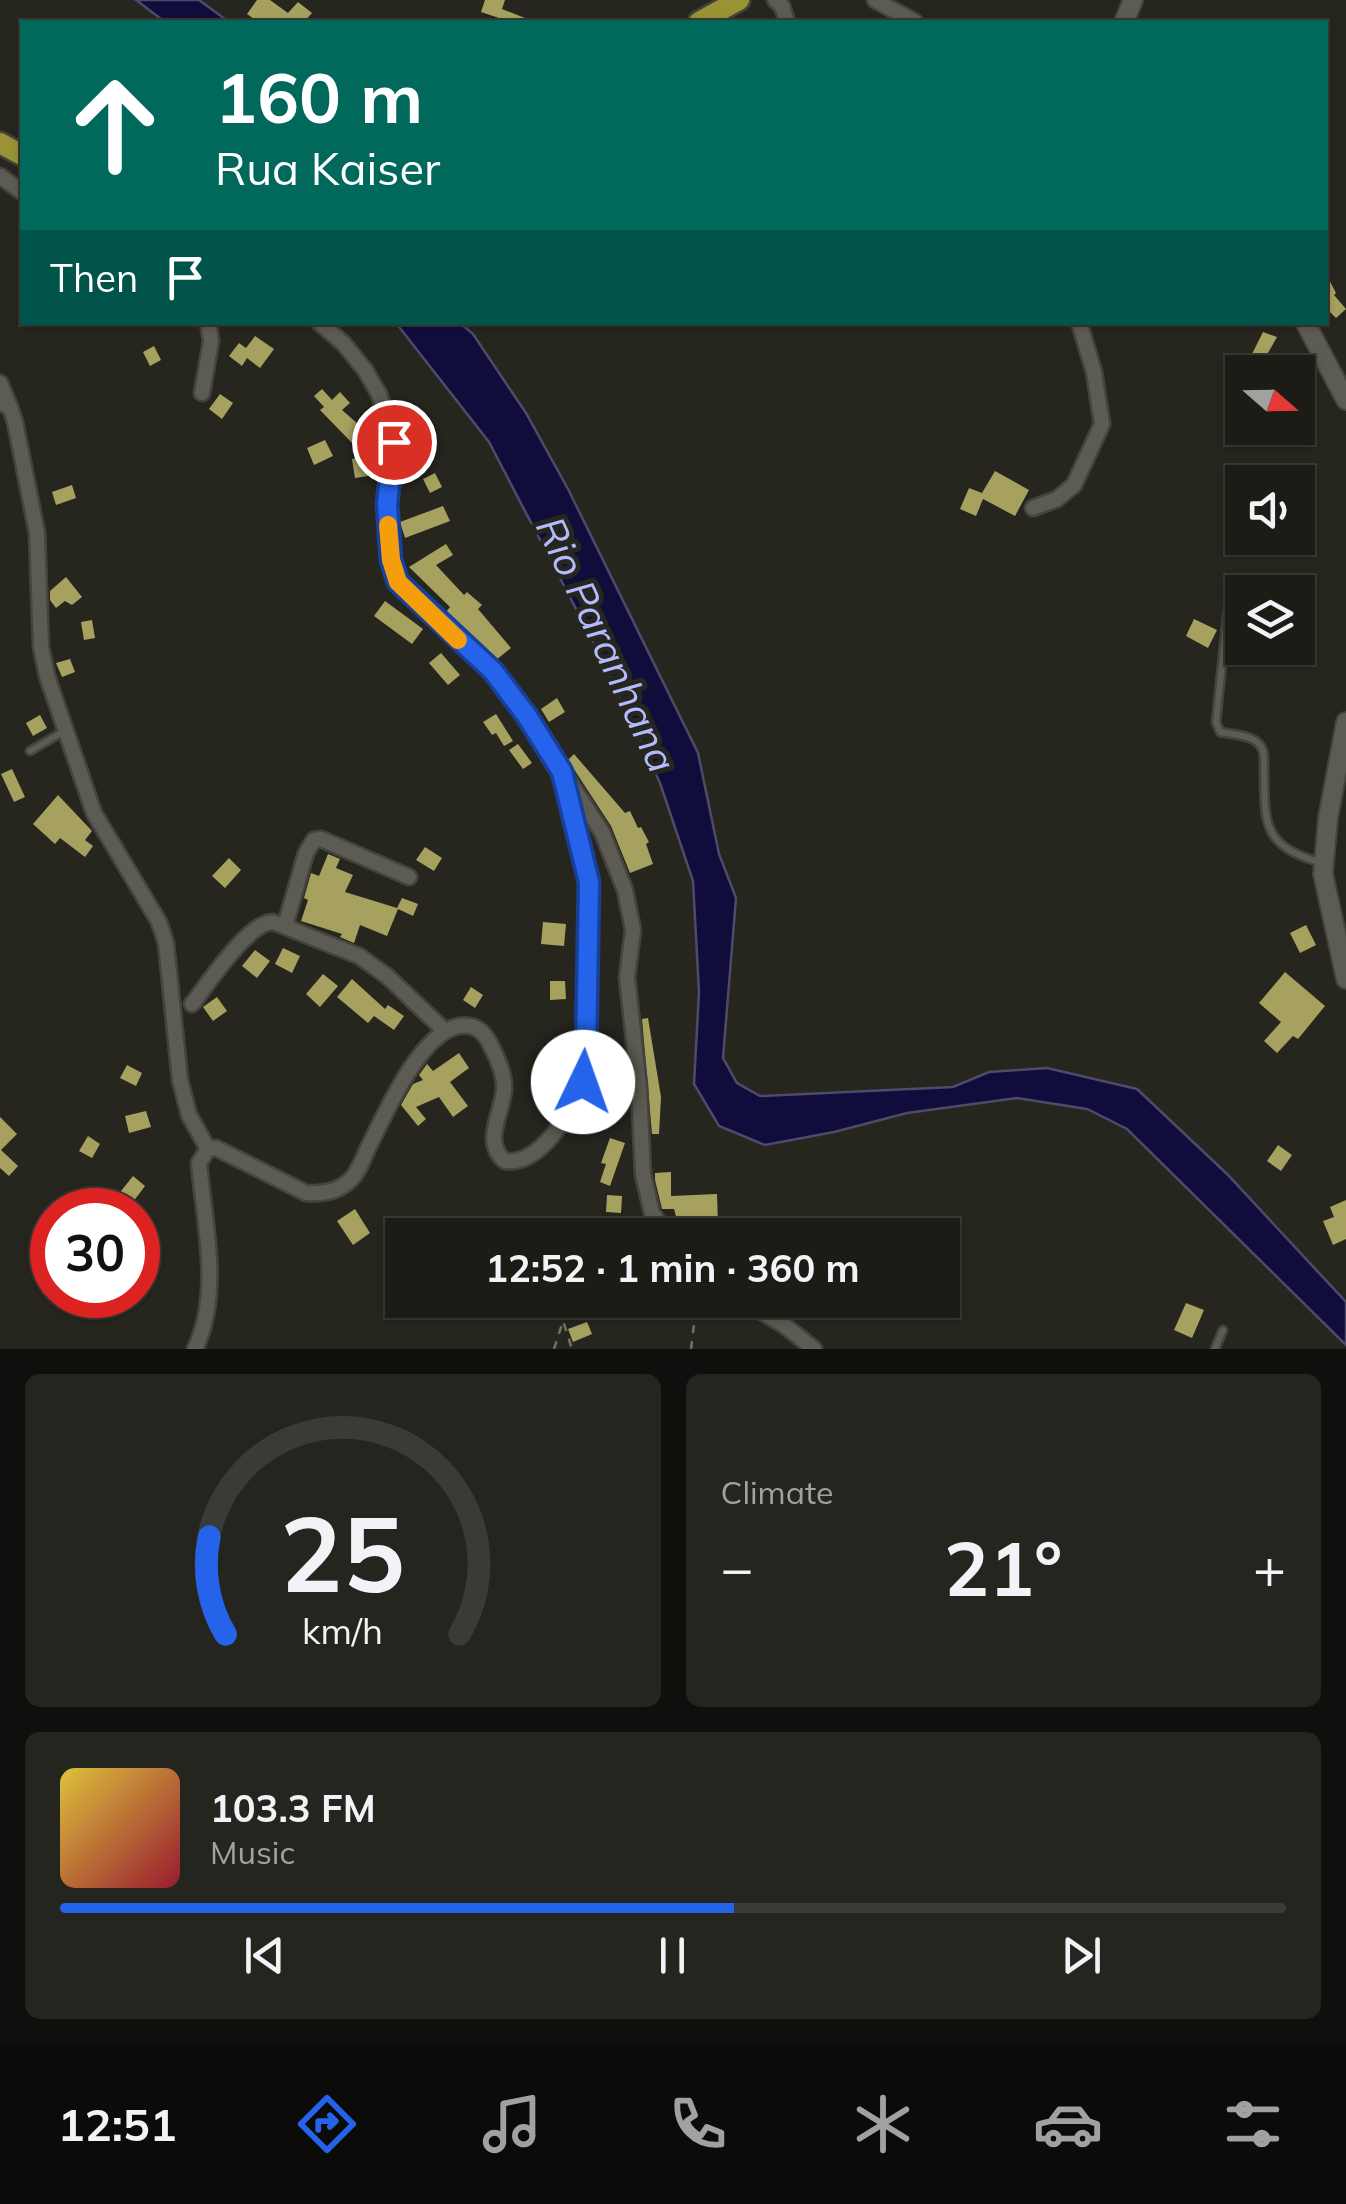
<!DOCTYPE html>
<html lang="en">
<head>
<meta charset="utf-8">
<style>
  :root { --surface:#1c1c17; --page:#252520; --text:#f1f3f6; --muted:#a0a1a1; --line:#3a3a36; --accent:#2563eb }
  body { margin:0; font-family:Mulish,sans-serif; background:var(--page); color:var(--text); height:100vh; display:flex; flex-direction:column; font-size:38px; white-space:nowrap }
  * { box-sizing:border-box; margin:0 }
  p { font-size:32px; color:var(--muted) }
  .icon { flex:none; width:55px; height:55px; fill:none; stroke:currentColor; stroke-width:2; stroke-linecap:round; stroke-linejoin:round }
  .map { position:relative; height:1349px; overflow:hidden }
  .panel { display:flex; flex-direction:column; gap:25px; padding:25px; background:#0f0f0d; flex:1 }
  .panel>* { flex:none }
  .top-card { position:absolute; left:20px; top:20px; width:1308px; height:305px; border-radius:0px; box-shadow:0 2px 8px #0004,0 0 0 2px var(--line); background:#00695c; color:#fff; overflow:hidden }
  .needle { width:65px; rotate:110deg }
  .buttons { position:absolute; left:1225px; top:355px; display:grid; gap:20px }
  .buttons a { display:grid; place-items:center; width:90px; height:90px; border-radius:0px; background:var(--surface); box-shadow:0 2px 8px #0004,0 0 0 2px var(--line); font-size:50px }
  .speed { position:absolute; left:30px; top:1188px; display:flex; gap:20px; font-size:50px; font-weight:700; text-align:center }
  .speed>* { display:grid; place-content:center; width:130px; height:130px; border-radius:50%; background:var(--surface); box-shadow:0 2px 8px #0004,0 0 0 2px var(--line); line-height:1 }
  .speed .limit { border:15px solid #d22; background:#fff; color:#111 }
  .pin { position:absolute; display:grid; place-items:center; width:85px; height:85px; color:#fff; margin:-42px; border:5px solid #fff; border-radius:50%; box-shadow:0 2px 10px #0007 }
  .me { position:absolute; width:110px; margin:-55px; rotate:3deg; stroke-linejoin:round; filter:drop-shadow(0 0 8px #0008) }
  .turn { display:flex; align-items:center; gap:35px; height:210px; padding:0 30px; font-size:45px }
  .turn .icon { width:130px; height:130px; stroke-width:2.5 }
  .turn b { display:block; font-size:70px; line-height:85px }
  .then { display:flex; align-items:center; height:95px; padding:0 30px; background:#0003; gap:20px; font-size:38px }
  .big { font-size:75px; font-weight:700; line-height:1.1 }
  .panel .card { flex:1; display:flex; flex-direction:column; justify-content:center; gap:15px; min-width:0; padding:0 35px; border-radius:15px; background:var(--page) }
  .panel .dial { align-items:center; gap:0 }
  .dial svg { height:260px; overflow:visible; fill:none; stroke:var(--line); stroke-width:7; stroke-linecap:round; text-anchor:middle }
  .dial text { fill:var(--text); stroke:none }
  .song { display:flex; align-items:center; gap:30px }
  .cover { width:120px; height:120px; border-radius:15px; background:linear-gradient(135deg,hsl(50 70% 55%),hsl(350 70% 35%)) }
  .played { height:10px; border-radius:5px; background:linear-gradient(90deg,var(--accent) 55%,var(--line) 55%) }
  .keys { display:flex; justify-content:space-around; direction:ltr }
  .heat { display:flex; justify-content:space-between; align-items:center; font-size:55px; direction:ltr }
  .panel .tiles { flex:1; display:grid; gap:25px; grid-template-columns:1fr 1fr }
  .card:last-child { grid-column:span 2 }
  .trip { position:absolute; left:385px; top:1218px; width:575px; height:100px; border-radius:0px; background:var(--surface); box-shadow:0 2px 8px #0004,0 0 0 2px var(--line); font-weight:700; line-height:100px; text-align:center }
  .menu { display:flex; height:160px; justify-content:space-around; align-items:center; background:#0b0b09; color:var(--muted) }
  .menu .icon { width:70px; height:70px }
  .menu .selected { color:var(--accent) }
  .menu b { font-size:45px; color:var(--text) }
  .map>svg:first-child { display:block }
  .water { fill:#100d3c; stroke:#4d4a6a; stroke-width:2.5 }
  .building { fill:#a6a15f }
  .lines { fill:none; stroke-linecap:round; stroke-linejoin:round }
  .service-casing { stroke:#44443d; stroke-width:11 }
  .minor-casing { stroke:#44443d; stroke-width:19 }
  .tertiary-casing { stroke:#44443d; stroke-width:22 }
  .primary-casing { stroke:#44443d; stroke-width:25 }
  .path { stroke:#71706a; stroke-width:2.5; stroke-dasharray:8 8; stroke-linecap:butt }
  .service { stroke:#5c5c54; stroke-width:6 }
  .minor { stroke:#5c5c54; stroke-width:14 }
  .tertiary { stroke:#5c5c54; stroke-width:18 }
  .primary { stroke:#9a9335; stroke-width:20 }
  .route-casing { stroke:#184099; stroke-width:25 }
  .route { stroke:#2563eb; stroke-width:18 }
  .slow { stroke:#f59e0b; stroke-width:18 }
  .labels { text-anchor:middle; dominant-baseline:central; stroke-width:10; stroke-linejoin:round; paint-order:stroke }
  .water-label { font-size:40px; font-style:italic; fill:#b1bbfd; stroke:#26261f }
</style>
</head>
<body>
<div class="map">
<svg width="1346" height="1349" viewBox="0 0 1346 1349">
  <rect width="100%" height="100%" fill="#26261f"/>
  <path class="water" d="M136,0h63l30,22h-64z
    M396,323h64l13,11 53,79 42,76 130,264 21,101 17,44 -13,160 14,25 23,13 193,-9 36,-15 58,-4 90,21 90,85 119,128v43l-219,-216 -40,-20 -70,-11 -110,15 -73,19 -69,13 -46,-19 -25,-42 5,-92 -6,-111 -33,-98 -62,-132 -109,-209z"/>
  <path class="building" d="M257,0h13l18,13 10,-11 14,11 -8,9h-46l-11,-8z
    M485,0h20l-3,9 33,13h-31l1,-2 -24,-8z
    M1325,272l11,21 -2,2 12,14 -10,9 -11,-11z
    M1263,332l14,5 -13,23 -12,-6z
    M255,336l19,13 -14,19 -13,-10 -5,8 -13,-10 10,-13 7,5z
    M154,346l7,14 -11,6 -7,-14z
    M1283,356l8,16h-23l-3,-6z
    M322,389l10,11 8,-8 10,11 -8,7 24,21 -12,14 -34,-35 4,-3 -10,-11z
    M220,394l13,9 -11,16 -13,-10z
    M325,440l8,16 -19,9 -7,-17z
    M372,455l3,20 -20,3 -3,-19z
    M995,471l34,19 -14,26 -32,-17 -7,17 -16,-7 9,-21 13,5z
    M435,473l7,14 -12,6 -7,-14z
    M72,485l4,13 -20,7 -4,-13z
    M443,506l7,15 -45,17 -5,-16z
    M446,544l7,11 -17,10 28,30 3,-3 15,13 -4,4 33,39 -15,12 -50,-48 4,-5 -41,-40z
    M66,577l16,20 -10,8 -7,-4 -9,7 -6,-8v-9z
    M385,601l38,28 -11,15 -38,-28z
    M1194,619l23,11 -9,18 -22,-12z
    M92,620l3,18 -11,2 -3,-18z
    M441,653l19,22 -12,10 -19,-22z
    M70,659l5,13 -13,5 -6,-14z
    M557,698l8,14 -16,10 -8,-13z
    M496,714l17,27 -9,5 -8,-13 -4,2 -9,-13z
    M40,715l7,13 -14,8 -7,-13z
    M518,744l14,19 -9,6 -14,-19z
    M574,754l51,59 5,-2 8,17 3,-1 8,15 -3,2 7,20 -23,9 -19,-47 -43,-66z
    M12,769l13,28 -11,5 -13,-28z
    M58,795l34,36 -7,9 8,6 -8,11 -25,-19 -5,6 -22,-20z
    M425,847l17,11 -8,13 -18,-11z
    M328,854l12,5 -4,9 17,7 -8,17 52,16 5,-10 16,6 -5,12 -15,-7 -11,27 -27,-11 -6,18 -14,-6 2,-3 -41,-13 7,-21 -4,-2 7,-25 8,3z
    M229,858l12,12 -16,18 -13,-12z
    M543,922l23,2 -2,22 -23,-2z
    M1306,925l10,20 -16,8 -10,-20z
    M283,948l17,8 -8,17 -17,-9z
    M255,950l15,11 -13,17 -15,-12z
    M1285,972l40,34 -27,33 -5,-3 -16,17 -13,-12 17,-19 -22,-19z
    M323,974l15,12 -18,21 -14,-13z
    M352,979l33,30 3,-4 16,11 -10,14 -20,-14 -6,7 -31,-26z
    M550,981h15l1,18 -16,1z
    M471,987l12,8 -8,13 -12,-8z
    M217,997l10,14 -14,10 -10,-14z
    M648,1018l13,79 -2,37h-7l-10,-115z
    M597,1038l12,1 -1,25 -11,34 -8,-3 6,-23z
    M459,1053l10,15 -19,14 18,24 -15,11 -14,-20 -23,10 10,12 -8,7 -17,-21 12,-21 10,-4 -4,-5 8,-11 6,7z
    M127,1065l15,8 -6,13 -16,-8z
    M146,1111l5,16 -22,6 -4,-17z
    M0,1117l17,17 -16,16 17,16 -9,10 -9,-8z
    M88,1136l12,8 -8,14 -13,-7z
    M610,1138l15,5 -15,43 -10,-4 6,-18 -5,-1z
    M1278,1145l14,10 -11,16 -14,-10z
    M671,1172v24l46,-2 1,30 26,11h-63l-7,-26h-12l-7,-29v-7z
    M133,1176l12,10 -15,20 -13,-10z
    M607,1195l15,1 -1,17 -15,-1z
    M1346,1200v39l-13,6 -10,-24 11,-4 -4,-10z
    M355,1209l15,24 -17,12 -16,-24z
    M1186,1303l18,7 -12,28 -18,-8z
    M587,1322l5,12 -19,8 -5,-13z"/>
  <g class="lines">
    <g class="service-casing">
      <path id="service" d="M1231,579l-15,143 4,10c11,2 29,3 37,10 7,6 7,13 7,21 1,58 -5,83 59,100
        M30,751l36,-21
        M1215,1349l8,-19"/>
    </g>
    <g class="minor-casing">
      <path id="minor" d="M775,0l7,6 5,16
        M875,0l40,22
        M0,176l22,16
        M319,322l25,22 21,26 14,24 15,47 -7,63 4,56 7,22 95,89 34,45 75,116 23,58 8,40 -6,47 12,110 4,87 9,39 15,22
        M0,383l10,24
        M202,393l9,-52 -3,-19
        M0,403l10,4 5,15 22,111 4,114 6,29 47,137 65,109 7,21 14,137 9,35 19,34
        M1033,508l24,-9 17,-14 28,-61 -8,-52 -15,-50
        M285,926l21,-73 8,-13 7,-1 88,38
        M192,1004c16,-20 56,-82 81,-82l86,34 28,20 57,54
        M741,1300l43,25 30,24
        M195,1349c27,-57 9,-126 4,-186l9,-14 8,-1 90,45c15,1 32,-1 43,-12 9,-7 14,-22 19,-33 17,-33 57,-130 102,-122 11,2 17,11 21,20 7,13 14,29 13,44 -2,24 -22,52 1,71 34,5 66,-47 76,-75 3,-10 4,-21 5,-32l3,-172 -27,-110"/>
    </g>
    <g class="tertiary-casing">
      <path id="tertiary" d="M1124,22l9,-22
        M1305,322l41,78
        M1346,722l-18,96 -5,56 23,105"/>
    </g>
    <g class="primary-casing">
      <path id="primary" d="M699,22l40,-22
        M0,143l22,12"/>
    </g>
    <path class="path" d="M554,1349l9,-28 9,28
      M691,1349l6,-49"/>
    <use href="#service" class="service"/>
    <use href="#minor" class="minor"/>
    <use href="#tertiary" class="tertiary"/>
    <use href="#primary" class="primary"/>
  </g>
  <g class="lines">
    <g class="route-casing">
      <path id="route" d="M394,442l-7,62 4,56 7,22 95,89 34,45 35,56 27,110 -3,172 -3,28"/>
    </g>
    <use href="#route" class="route"/>
    <path class="slow" d="M388,525l3,35 7,22 60,58"/>
  </g>
  <g class="labels">
    <g class="water-label">
      <text transform="translate(607 644) rotate(65)">Rio Paranhana</text>
    </g>
  </g>
</svg>
<div class="buttons">
<a><svg class="needle" viewBox="-14 -14 28 28"><path d="M0-13l5 13h-10z" fill="#e53935"/><path d="M0 13l5-13h-10z" fill="#a0a1a1"/></svg></a>
<a><svg class="icon" aria-label="sound" viewBox="0 0 24 24"><path d="M4 9h4l5-4v14l-5-4H4zM17 9q2 3 0 6"/></svg></a>
<a><svg class="icon" aria-label="layers" viewBox="0 0 24 24"><path d="M12 4l9 5-9 5-9-5zM3 14l9 5 9-5"/></svg></a>
</div>
<div class="speed"><div class="limit">30</div></div>
<div class="pin" style="left:394px;top:442px;background:#d93025"><svg class="icon" aria-label="arrive" viewBox="0 0 24 24"><path d="M6 21V4h12l-3 4 3 4H6"/></svg></div>
<svg class="me" style="left:583px;top:1082px" viewBox="-20 -20 40 40"><circle r="19" fill="#fff"/><path d="M0-13L10 11 0 6-10 11z" fill="#2563eb"/></svg>
<div class="trip">12:52 · 1 min · 360 m</div>
<div class="top-card">
<div class="turn"><svg class="icon" aria-label="ahead" viewBox="0 0 24 24"><path d="M12 20V5M6 11l6-6 6 6"/></svg><div><b>160 m</b>Rua Kaiser</div></div>
<div class="then">Then<svg class="icon" aria-label="arrive" viewBox="0 0 24 24"><path d="M6 21V4h12l-3 4 3 4H6"/></svg></div>
</div>
</div>
<section class="panel">
<div class="tiles">
<div class="card dial"><svg viewBox="0 0 100 80">
<path d="M14 69A42 42 0 1 1 86 69"/>
<path d="M14 69A42 42 0 0 1 9 39" stroke="#2563eb"/>
<text x="50" y="56" font-size="32" font-weight="700">25</text>
<text x="50" y="72" font-size="11">km/h</text>
</svg></div>
<div class="card"><p>Climate</p>
<div class="heat"><a>−</a><b class="big">21°</b><a>+</a></div>
</div>
<div class="card">
<div class="song"><i class="cover"></i><div><b>103.3 FM</b><p>Music</p></div></div>
<div class="played"></div>
<div class="keys"><svg class="icon" aria-label="previous" viewBox="0 0 24 24"><path d="M18 5L8 12l10 7zM5 5v14"/></svg><svg class="icon" aria-label="pause" viewBox="0 0 24 24"><path d="M8 5v14M16 5v14"/></svg><svg class="icon" aria-label="next" viewBox="0 0 24 24"><path d="M6 5l10 7-10 7zM19 5v14"/></svg></div>
</div>
</div>
</section>
<nav class="menu">
<b>12:51</b>
<svg class="icon selected" aria-label="directions" viewBox="0 0 24 24"><path d="M12 3l9 9-9 9-9-9zM9 14v-3h6M13 9l2 2-2 2"/></svg>
<svg class="icon" aria-label="music" viewBox="0 0 24 24"><path d="M9 18V5l10-2v13"/><circle cx="6" cy="18" r="3"/><circle cx="16" cy="16" r="3"/></svg>
<svg class="icon" aria-label="phone" viewBox="0 0 24 24"><path d="M5 4h4l2 5-3 2q2 4 5 5l2-3 5 2v4C11 20 4 13 5 4z"/></svg>
<svg class="icon" aria-label="climate" viewBox="0 0 24 24"><path d="M12 3v18M4 7l16 10M4 17L20 7"/></svg>
<svg class="icon" aria-label="car" viewBox="0 0 24 24"><path d="M5 17H2v-5l4-1 3-4h7l3 4 3 1v5h-3M9 17h6M6 11h13"/><circle cx="7" cy="17" r="2"/><circle cx="17" cy="17" r="2"/></svg>
<svg class="icon" aria-label="filters" viewBox="0 0 24 24"><path d="M4 7h16M4 17h16"/><circle cx="9" cy="7" r="2"/><circle cx="15" cy="17" r="2"/></svg>
</nav>
</body>
</html>
